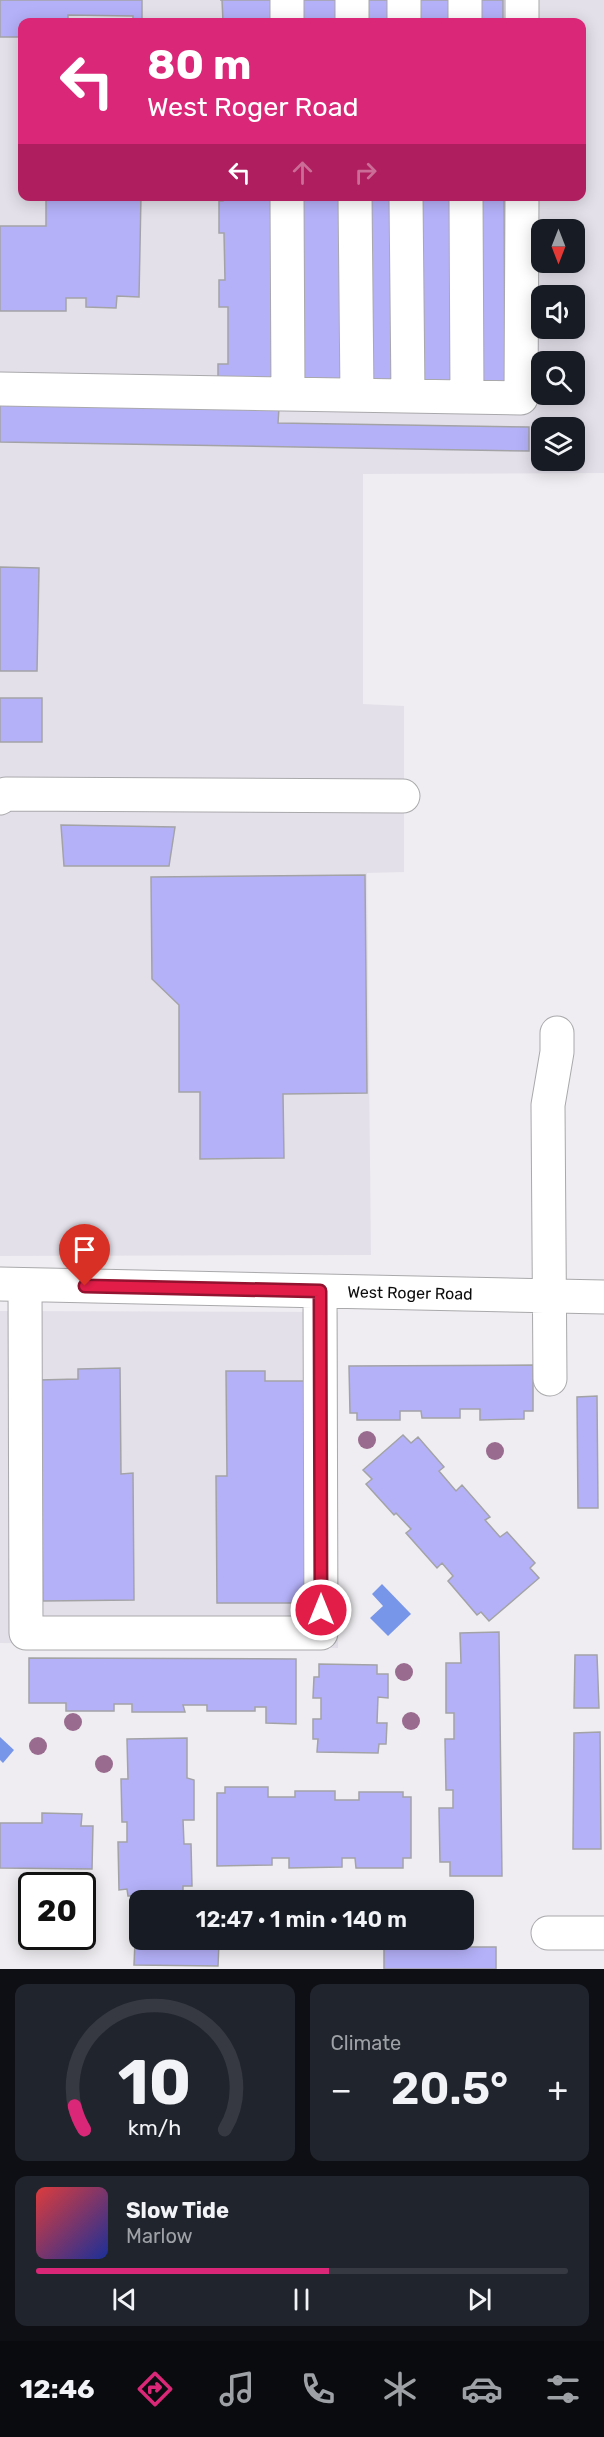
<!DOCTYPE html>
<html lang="en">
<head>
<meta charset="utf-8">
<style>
  :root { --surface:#171b24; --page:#20242c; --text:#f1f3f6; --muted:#9ea1a6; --line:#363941; --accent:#db2777 }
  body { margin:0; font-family:Rubik,sans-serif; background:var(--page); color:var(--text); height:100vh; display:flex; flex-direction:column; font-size:22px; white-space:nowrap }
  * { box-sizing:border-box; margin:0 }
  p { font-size:20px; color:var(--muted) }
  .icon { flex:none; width:33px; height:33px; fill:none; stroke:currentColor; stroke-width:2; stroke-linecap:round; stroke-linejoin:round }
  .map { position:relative; height:1969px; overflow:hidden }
  .drawer { display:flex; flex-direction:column; gap:15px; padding:15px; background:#0d0f14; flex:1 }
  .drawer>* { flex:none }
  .banner { position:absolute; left:18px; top:18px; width:568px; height:183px; border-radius:12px; box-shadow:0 3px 15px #0003; background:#db2777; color:#fff; overflow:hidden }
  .needle { width:39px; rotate:180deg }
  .controls { position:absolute; left:531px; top:219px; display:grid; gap:12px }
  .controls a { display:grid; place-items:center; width:54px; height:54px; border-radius:12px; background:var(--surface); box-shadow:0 3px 15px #0003; font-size:30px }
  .speed { position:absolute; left:18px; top:1872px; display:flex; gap:12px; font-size:30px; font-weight:700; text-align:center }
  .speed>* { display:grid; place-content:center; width:78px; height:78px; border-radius:50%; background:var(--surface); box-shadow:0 3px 15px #0003; line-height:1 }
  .speed .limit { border:3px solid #111; border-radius:9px; background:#fff; color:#111 }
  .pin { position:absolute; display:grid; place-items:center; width:51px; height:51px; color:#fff; margin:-62px -26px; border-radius:50% 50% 50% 0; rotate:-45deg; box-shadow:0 0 6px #0007 }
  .pin .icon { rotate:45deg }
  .me { position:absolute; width:66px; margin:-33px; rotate:0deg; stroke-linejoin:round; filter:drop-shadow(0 0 4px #0008) }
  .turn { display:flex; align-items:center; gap:21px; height:126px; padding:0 30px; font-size:27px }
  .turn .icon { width:78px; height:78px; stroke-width:2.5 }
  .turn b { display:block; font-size:42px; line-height:51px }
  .lanes { display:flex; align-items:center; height:57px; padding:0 30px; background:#0003; justify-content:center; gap:30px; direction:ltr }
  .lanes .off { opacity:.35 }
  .big { font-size:45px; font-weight:600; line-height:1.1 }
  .drawer .tile { flex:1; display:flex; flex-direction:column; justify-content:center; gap:9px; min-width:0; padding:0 21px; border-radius:12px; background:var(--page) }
  .drawer .dial { align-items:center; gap:0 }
  .dial svg { height:156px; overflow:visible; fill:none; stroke:var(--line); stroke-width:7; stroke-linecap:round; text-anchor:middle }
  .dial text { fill:var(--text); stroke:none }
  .song { display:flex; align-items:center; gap:18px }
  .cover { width:72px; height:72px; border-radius:9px; background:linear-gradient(135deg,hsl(0 70% 55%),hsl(230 70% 35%)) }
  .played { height:6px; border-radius:3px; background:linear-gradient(90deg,var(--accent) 55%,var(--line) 55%) }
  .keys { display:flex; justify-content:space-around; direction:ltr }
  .heat { display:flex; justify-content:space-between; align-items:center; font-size:33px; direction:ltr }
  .drawer .tiles { flex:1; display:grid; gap:15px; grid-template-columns:1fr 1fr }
  .tile:last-child { grid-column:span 2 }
  .trip { position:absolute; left:129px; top:1890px; width:345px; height:60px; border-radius:12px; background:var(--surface); box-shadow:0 3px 15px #0003; font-weight:600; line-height:60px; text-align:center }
  .dock { display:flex; height:96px; justify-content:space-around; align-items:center; background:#090b0e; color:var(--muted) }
  .dock .icon { width:42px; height:42px }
  .dock .on { color:var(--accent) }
  .dock b { font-size:27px; color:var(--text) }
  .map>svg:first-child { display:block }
  .built { fill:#e4e0ea; fill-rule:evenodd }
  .water { fill:#7896e9 }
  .building { fill:#b5b1f9; stroke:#a3a3a6; stroke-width:1.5 }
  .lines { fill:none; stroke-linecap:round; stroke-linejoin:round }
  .minor-casing { stroke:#a9a8ab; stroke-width:35 }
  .minor { stroke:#fff; stroke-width:33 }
  .tree { fill:#996c8f }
  .route-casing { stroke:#92132f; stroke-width:15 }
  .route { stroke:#e11d48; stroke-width:10 }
  .labels { text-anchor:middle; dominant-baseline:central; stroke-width:6; stroke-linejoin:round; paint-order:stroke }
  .street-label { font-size:16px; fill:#0d0c0d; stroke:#fff }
</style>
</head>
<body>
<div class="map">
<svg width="604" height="1969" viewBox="0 0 604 1969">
  <rect width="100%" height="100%" fill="#efedf1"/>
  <path class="built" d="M0,0h604v473l-241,1v230l41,2v166l-37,1 4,382 -371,1zM22,22h560v174h-560zM542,230h32v32h-32zM542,296h32v32h-32zM542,362h32v32h-32zM542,428h32v32h-32z
    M0,1311l338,1v336l-338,-5z"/>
  <path class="water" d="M382,1584l29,30 -23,22 -18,-18 13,-12 -11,-12z
    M0,1737l14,13 -11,13 -3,-3z"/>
  <path class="building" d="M0,0h142v22h-9v-6l-65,-1v7h-46v15h-22z
    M220,0h57v22h-54l-1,-22z
    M300,0h40v22h-40z
    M364,0h28v22h-27z
    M417,0h33v22h-33z
    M474,0h29v22h-29z
    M46,196h95l-2,101 -22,-1 -1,12 -30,-1v-9h-20v13h-66v-85h46z
    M223,196h54l1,182h-60v-14h10v-57h-9v-27h6l-1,-47h-5v-32h4z
    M302,196h39l1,190 -39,1z
    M366,196h28l3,189h-30z
    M419,196h33l1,188h-33z
    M475,196h29l1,189h-29z
    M0,403l279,5 -1,15 251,4v24l-529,-9z
    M0,567l39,1 -2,103h-37z
    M0,698h42v44h-42z
    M61,825l114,2 -6,39h-105z
    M365,875l2,218 -84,1 1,64 -84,1v-67h-21v-87l-27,-26 -1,-102z
    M533,1365v46h-9v8l-44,1v-11h-20v9h-38l-1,-7h-21v9h-43v-7h-7l-1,-47z
    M120,1368l1,106 12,-1 1,127 -91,1 -3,-221 38,-1v-10z
    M226,1371h39v10h40l1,222h-89l-1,-127h11z
    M597,1396l1,112h-20l-1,-111z
    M403,1435l8,8 7,-6 26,30 -5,4 17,20 6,-6 28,32 -5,3 15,17 7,-5 28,31 -5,5 9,10 -50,43 -8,-9 -4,3 -29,-34 5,-5 -11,-13 -5,5 -31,-35 5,-4 -15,-16 -2,2 -28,-31 6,-5 -9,-9z
    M499,1632l3,244h-52v-14h-10l-1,-54h14v-18h-7l-1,-51h9v-26h-8v-50h15l-1,-30z
    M575,1655h22l2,53h-25z
    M29,1658l267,1v65l-30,-1v-16h-11v4h-48v-6h-24l2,7h-53v-8h-18v7h-48v-8h-37z
    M319,1664l58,1v9h11v24l-10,-1 -1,26h10l-1,21h-7l-1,9 -61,-1 1,-13h-5v-20h8v-21h-8l1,-21h5z
    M600,1732l1,117h-28l1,-116z
    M187,1738v40l7,2v40h-11l1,24h7l1,42h-9v10h-55l-1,-7 -8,1 -1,-48h9v-20h-5l-1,-43h7l-1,-40z
    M225,1787h43v10h27v-6h40v9h24v-8h44v5h8v61h-8v10h-47l-1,-10h-13v9l-53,1v-10h-17v7l-55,1v-73h8z
    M42,1813l40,1 -1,12h12l-1,43 -92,-1v-45h42z
    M135,1941l84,2 -1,23 -84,-1z
    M384,1947h112v22h-112z"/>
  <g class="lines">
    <g class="minor-casing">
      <path id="minor" d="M287,0v22
        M352,0v22
        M404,0v22
        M465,0v22
        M522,22v-22
        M287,196l1,198
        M355,196l2,199
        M406,196l2,200
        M466,196l1,201
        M0,389l521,9 1,-202
        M0,798l6,-4 397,2
        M0,1284l604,13
        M25,1285l1,348h295l-1,-342
        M550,1379l-2,-274 9,-53v-19
        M548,1933h56"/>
    </g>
    <use href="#minor" class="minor"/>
  </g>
  <g class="tree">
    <circle cx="367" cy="1440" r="9"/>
    <circle cx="495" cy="1451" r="9"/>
    <circle cx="404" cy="1672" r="9"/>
    <circle cx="411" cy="1721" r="9"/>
    <circle cx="73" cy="1722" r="9"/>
    <circle cx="38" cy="1746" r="9"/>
    <circle cx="104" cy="1764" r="9"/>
  </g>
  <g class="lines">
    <g class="route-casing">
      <path id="route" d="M85,1286l235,5 1,319"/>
    </g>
    <use href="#route" class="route"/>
  </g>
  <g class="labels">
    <g class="street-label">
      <text transform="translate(410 1293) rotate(1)">West Roger Road</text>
    </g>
  </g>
</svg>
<div class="controls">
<a><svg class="needle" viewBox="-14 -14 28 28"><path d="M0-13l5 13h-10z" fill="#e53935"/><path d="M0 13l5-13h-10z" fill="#9ea1a6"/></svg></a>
<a><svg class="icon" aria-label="sound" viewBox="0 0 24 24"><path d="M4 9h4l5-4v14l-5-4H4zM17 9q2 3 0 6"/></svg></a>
<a><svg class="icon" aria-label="search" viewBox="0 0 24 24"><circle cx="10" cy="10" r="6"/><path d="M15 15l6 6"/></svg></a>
<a><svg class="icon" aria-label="layers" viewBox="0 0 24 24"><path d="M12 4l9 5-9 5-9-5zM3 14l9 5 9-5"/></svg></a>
</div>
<div class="speed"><div class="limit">20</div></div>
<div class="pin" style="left:85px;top:1286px;background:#d93025"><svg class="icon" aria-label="arrive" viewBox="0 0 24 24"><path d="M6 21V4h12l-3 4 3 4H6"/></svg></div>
<svg class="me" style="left:321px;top:1610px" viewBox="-20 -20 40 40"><circle r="17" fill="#e11d48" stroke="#fff" stroke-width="3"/><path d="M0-11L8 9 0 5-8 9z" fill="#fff"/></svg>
<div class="trip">12:47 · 1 min · 140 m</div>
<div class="banner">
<div class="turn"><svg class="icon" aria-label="left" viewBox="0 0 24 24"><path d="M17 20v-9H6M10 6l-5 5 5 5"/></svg><div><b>80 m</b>West Roger Road</div></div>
<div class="lanes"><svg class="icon" aria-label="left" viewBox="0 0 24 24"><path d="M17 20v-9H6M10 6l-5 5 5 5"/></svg><svg class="icon off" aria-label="ahead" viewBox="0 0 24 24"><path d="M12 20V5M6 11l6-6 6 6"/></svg><svg class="icon off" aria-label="right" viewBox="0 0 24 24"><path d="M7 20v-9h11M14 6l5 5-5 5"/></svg></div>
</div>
</div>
<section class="drawer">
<div class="tiles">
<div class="tile dial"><svg viewBox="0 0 100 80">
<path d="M14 69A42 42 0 1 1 86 69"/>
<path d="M14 69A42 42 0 0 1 9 57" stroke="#db2777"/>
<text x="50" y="56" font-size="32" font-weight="700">10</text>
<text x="50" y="72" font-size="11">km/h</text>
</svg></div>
<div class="tile"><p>Climate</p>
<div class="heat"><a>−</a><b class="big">20.5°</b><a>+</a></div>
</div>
<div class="tile">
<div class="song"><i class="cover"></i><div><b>Slow Tide</b><p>Marlow</p></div></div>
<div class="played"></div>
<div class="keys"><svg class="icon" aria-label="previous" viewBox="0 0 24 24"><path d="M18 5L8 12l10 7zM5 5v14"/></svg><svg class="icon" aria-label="pause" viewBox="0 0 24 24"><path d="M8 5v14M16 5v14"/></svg><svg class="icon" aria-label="next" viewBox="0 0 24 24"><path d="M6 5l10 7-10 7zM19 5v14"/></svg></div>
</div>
</div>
</section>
<nav class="dock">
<b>12:46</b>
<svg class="icon on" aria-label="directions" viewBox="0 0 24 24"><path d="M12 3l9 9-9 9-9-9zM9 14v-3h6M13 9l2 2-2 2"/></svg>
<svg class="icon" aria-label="music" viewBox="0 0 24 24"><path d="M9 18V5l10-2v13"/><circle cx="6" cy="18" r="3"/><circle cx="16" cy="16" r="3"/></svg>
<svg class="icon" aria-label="phone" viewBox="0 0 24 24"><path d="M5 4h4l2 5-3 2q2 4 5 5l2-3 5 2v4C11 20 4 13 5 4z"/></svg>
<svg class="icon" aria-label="climate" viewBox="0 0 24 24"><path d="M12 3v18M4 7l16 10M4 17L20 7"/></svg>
<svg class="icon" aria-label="car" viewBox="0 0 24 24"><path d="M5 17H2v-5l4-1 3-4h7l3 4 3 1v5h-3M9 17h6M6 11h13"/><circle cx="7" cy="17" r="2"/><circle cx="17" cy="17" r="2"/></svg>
<svg class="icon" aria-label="filters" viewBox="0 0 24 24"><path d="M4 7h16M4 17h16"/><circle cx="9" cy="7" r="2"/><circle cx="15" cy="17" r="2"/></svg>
</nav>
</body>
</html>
